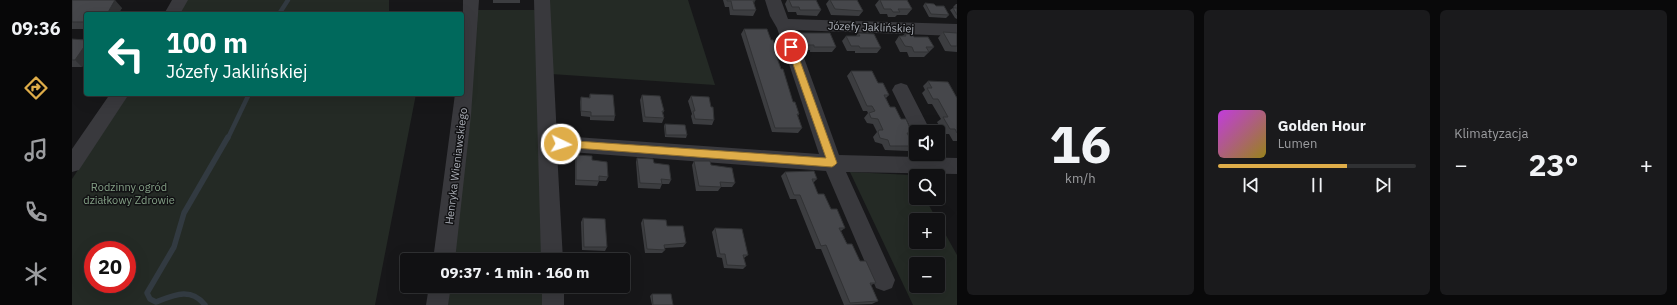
<!DOCTYPE html>
<html lang="pl">
<head>
<meta charset="utf-8">
<style>
  :root { --surface:#111113; --page:#1a1a1c; --text:#f1f3f6; --muted:#9c9da0; --line:#303133; --accent:#dfad49 }
  body { margin:0; font-family:"IBM Plex Sans",sans-serif; background:var(--page); color:var(--text); height:100vh; display:flex; flex-direction:column; font-size:15px; white-space:nowrap }
  * { box-sizing:border-box; margin:0 }
  p { font-size:13px; color:var(--muted) }
  .icon { flex:none; width:22px; height:22px; fill:none; stroke:currentColor; stroke-width:2; stroke-linecap:round; stroke-linejoin:round }
  .map { position:relative; flex:1; overflow:hidden }
  .drawer { display:flex; flex-direction:column; gap:10px; padding:10px; background:#09090a; width:720px }
  .drawer>* { flex:none }
  .guide { position:absolute; left:12px; top:12px; width:380px; height:84px; border-radius:4px; box-shadow:0 4px 16px #0002,0 0 0 1px var(--line); background:#00695c; color:#fff; overflow:hidden }
  .buttons { position:absolute; left:837px; top:125px; display:grid; gap:8px }
  .buttons a { display:grid; place-items:center; width:36px; height:36px; border-radius:4px; background:var(--surface); box-shadow:0 4px 16px #0002,0 0 0 1px var(--line); font-size:20px }
  .speed { position:absolute; left:12px; top:241px; display:flex; gap:8px; font-size:20px; font-weight:700; text-align:center }
  .speed>* { display:grid; place-content:center; width:52px; height:52px; border-radius:50%; background:var(--surface); box-shadow:0 4px 16px #0002,0 0 0 1px var(--line); line-height:1 }
  .speed .limit { border:6px solid #d22; background:#fff; color:#111 }
  .pin { position:absolute; display:grid; place-items:center; width:34px; height:34px; color:#fff; margin:-17px; border:2px solid #fff; border-radius:50%; box-shadow:0 1px 4px #0007 }
  .me { position:absolute; width:44px; margin:-22px; rotate:94deg; stroke-linejoin:round; filter:drop-shadow(0 0 3px #0008) }
  .turn { display:flex; align-items:center; gap:14px; height:84px; padding:0 16px; font-size:18px }
  .turn .icon { width:52px; height:52px; stroke-width:2.5 }
  .turn b { display:block; font-size:28px; line-height:34px }
  .big { font-size:30px; font-weight:700; line-height:1.1 }
  .drawer .widget { flex:1; display:flex; flex-direction:column; justify-content:center; gap:6px; min-width:0; padding:0 14px; border-radius:6px; background:var(--page) }
  .drawer .dial { align-items:center; gap:0 }
  .dial b { font-size:52px; line-height:1 }
  .song { display:flex; align-items:center; gap:12px }
  .cover { width:48px; height:48px; border-radius:6px; background:linear-gradient(135deg,hsl(290 70% 55%),hsl(50 70% 35%)) }
  .played { height:4px; border-radius:2px; background:linear-gradient(90deg,var(--accent) 65%,var(--line) 65%) }
  .keys { display:flex; justify-content:space-around; direction:ltr }
  .heat { display:flex; justify-content:space-between; align-items:center; font-size:22px; direction:ltr }
  .drawer .tiles { flex:1; display:grid; gap:10px; grid-template-columns:repeat(3,1fr) }
  .trip { position:absolute; left:328px; top:253px; width:230px; height:40px; border-radius:4px; background:var(--surface); box-shadow:0 4px 16px #0002,0 0 0 1px var(--line); font-weight:700; line-height:40px; text-align:center }
  main { display:flex; flex:1; min-height:0 }
  .menu { display:flex; flex-direction:column; width:72px; justify-content:space-around; align-items:center; background:#070708; color:var(--muted) }
  .menu .icon { width:28px; height:28px }
  .menu .on { color:var(--accent) }
  .menu b { font-size:18px; color:var(--text) }
  .map>svg:first-child { display:block }
  .green { fill:#242a25; fill-rule:evenodd }
  .lines { fill:none; stroke-linecap:round; stroke-linejoin:round }
  .stream-far1 { stroke:#323a41; stroke-width:4.5 }
  .stream { stroke:#323a41; stroke-width:5.5 }
  .minor { fill:#39393d; fill-rule:evenodd }
  .wall { fill:#3c3d40 }
  .shaded-wall { fill:#313234 }
  .building { fill:#46474b; stroke:#313234 }
  .route { fill:#dfad49; stroke:#91702f }
  .labels { text-anchor:middle; dominant-baseline:central; stroke-width:3; stroke-linejoin:round; paint-order:stroke }
  .street-label { font-size:11px; fill:#abafb7; stroke:#121214 }
  .park-label { font-size:11px; fill:#84a086; stroke:#121214 }
</style>
</head>
<body>
<main>
<nav class="menu">
<b>09:36</b>
<svg class="icon on" aria-label="directions" viewBox="0 0 24 24"><path d="M12 3l9 9-9 9-9-9zM9 14v-3h6M13 9l2 2-2 2"/></svg>
<svg class="icon" aria-label="music" viewBox="0 0 24 24"><path d="M9 18V5l10-2v13"/><circle cx="6" cy="18" r="3"/><circle cx="16" cy="16" r="3"/></svg>
<svg class="icon" aria-label="phone" viewBox="0 0 24 24"><path d="M5 4h4l2 5-3 2q2 4 5 5l2-3 5 2v4C11 20 4 13 5 4z"/></svg>
<svg class="icon" aria-label="climate" viewBox="0 0 24 24"><path d="M12 3v18M4 7l16 10M4 17L20 7"/></svg>
</nav>
<div class="map">
<svg width="885" height="305" viewBox="0 0 885 305">
  <rect width="100%" height="100%" fill="#171719"/>
  <path class="green" d="M114,0h203v14h-209z
    M477,0h139l27,85 -164,-11z
    M403,10h63l6,250h-92z
    M56,94h288l-41,211h-303v-126zM21,250h34v34h-34z
    M778,172l61,3 5,8v15h9l12,22h-21v22h22v-21l19,34v50h-44zM844,264h22v22h-22z
    M377,286h96v19h-99z"/>
  <g class="lines">
    <path class="stream-far1" d="M207,14l9,-14
      M156,138l21,-44"/>
    <path class="stream" d="M133,305c-14,-18 -31,-10 -49,-3l-6,-3 -3,-6 27,-46 10,-34 44,-76"/>
    <path class="minor" d="M100,0h16l-8,14h-16z
      M391,0h16l-8,115 -16,145h-22l22,-166h7z
      M462,0h16l7,138 4,-2 258,18 -42,-126 -7,-12 -5,-16h16l7,19 169,5v12l-163,-6 45,125 118,3v16l-111,-2 49,108 -3,8 -8,3 -8,-3 -50,-117 -269,-20 6,109h-22z
      M829,83l6,2 24,47h-15l-1,5 -23,-47 3,-5z
      M38,94h19l-50,76 -7,2v-23z
      M357,286h22l-3,19h-22z
      M470,286h22v19h-22z"/>
  </g>
  <path class="wall" d="M0,0l50,8 -4,6h-32v15h-14z
    M421,0h27v3h-27z
    M651,0h32l-1,4 2,6 -3,6 -23,-1 -1,-8h-4z
    M715,0h29l5,10 -4,6 -20,-1 -1,-3h-8l-3,-8z
    M757,0h28l6,11 -4,5 -28,-1 -5,-11z
    M807,0h28l5,9 -5,6h-10l-2,2h-7l-1,-3h-7l-5,-9z
    M853,3l24,12 -3,3 -17,-1 -6,-11z
    M884,4h1v15l-2,-1 -5,-8 3,-2h1l-1,-1z
    M672,29l27,11 6,9 -2,3 18,50 6,12 -1,2 4,12 -4,5 -26,-1 -31,-98z
    M871,32l14,1v19l-12,-1 -7,-13z
    M729,33l35,14 -4,5h-22v-2h-8l-4,-11z
    M786,33l23,15 -4,5h-22v-2h-8l-5,-10 4,-5h10z
    M833,34l9,3 20,10 -10,10h-15l-2,-5h-7l-5,-10 4,-6h3z
    M0,39l14,1v22l-4,5h-10z
    M779,71l27,12 11,12 -3,3 4,9 22,26 -3,3 5,10 -6,5 -23,-1 -3,-6 -7,-2 -2,-5 4,-5 -4,-8 -6,-1 -3,-5 4,-5 -1,-2h-4l-16,-35z
    M856,81l29,17v43h-4l-4,-7h-5l-7,-12 4,-3 -9,-15h-4l-6,-11 3,-3 -2,-4z
    M518,94l25,22 -1,5 -24,-1v-3l-9,-1 -1,-14 1,-5 8,1z
    M570,95l22,16 -1,2 1,5 -2,5 -19,-1 -3,-22z
    M619,96l23,24 -2,5 -19,-1 -2,-8 1,-2 -4,-13z
    M593,124l22,11 -1,3 -21,-1 -1,-11z
    M504,155l16,5 16,17 -2,4h-7l-2,5 -22,-1v-26z
    M565,158l17,5 17,17 -2,4h-7l-2,5 -22,-1 -2,-26z
    M622,161l17,4 24,18 -3,4h-11l-3,4h-22l-4,-26z
    M713,172l32,7 -4,4 5,11 13,15 14,19 -4,3 6,13 29,39 -5,2 7,16 -6,3 -28,1 -23,-56h-5l-20,-50h-6l-9,-23z
    M511,218l24,29 -2,4 -23,-1 -1,-28z
    M571,219l24,7 19,17 -3,4 -18,1v2l-3,3h-17l-4,-30z
    M643,228l33,27 -4,3 2,8 -3,3 -19,-1 -2,-10 -5,-1 -5,-25z
    M580,294l21,11h-21l-2,-9z"/>
  <path class="shaded-wall" d="M43,0l7,8 -4,6h-11z
    M14,44v18l-4,5 -7,-7z"/>
  <path class="building" d="M0,0h43l-8,14h-21v8h-14z
    M655,0h28v1h-2l3,9h-23l-2,-9h-4z
    M717,0h27l5,10h-21l-1,-3h-7z
    M758,0h27l6,11 -28,-2z
    M808,0h27l5,9h-14l2,3h-7l-2,-3h-7z
    M853,3l9,1 2,2h8l5,9 -18,-1z
    M881,8h4v7z
    M672,29h23l4,11h2l2,5 2,4h-3l7,20h2l10,33h2l4,12h-2l5,14h-27z
    M871,32l14,1v13h-6z
    M729,33h29l6,14h-22v-2h-9z
    M786,33l16,1 7,14h-21l-1,-2h-8l-5,-10h14z
    M833,34h7l2,3h14l6,10h-8l3,5h-15l-2,-5 -7,-1 -6,-10h7z
    M0,39l14,1v4l-11,16h-3z
    M779,71h21l6,12h5l6,12h-5l6,12h5l6,12h5l6,14h-5l7,13h-24l-2,-6 -8,-2 -2,-6 1,-2h4l-5,-11 -7,-1 -2,-5 6,-2 -3,-5h-5z
    M856,81l20,1 9,16v35l-2,-4h-5l-7,-12h5l-10,-18h-5l-6,-11h5z
    M518,94l23,1 2,21h-24v-4l-10,-1v-14l9,1z
    M570,95l18,1 4,15h-2l2,7 -19,-1z
    M619,96l18,1 2,10h2l1,13 -19,-1 -2,-8h2z
    M593,124l20,1 2,10h-21z
    M504,155l16,1v4l15,2 1,15 -9,-1v5l-23,-1z
    M565,158l16,1 1,4 15,2 2,15 -10,-1 1,5 -22,-1z
    M622,161h16l1,4 21,3 3,15 -15,-1 1,5 -22,-1z
    M742,171l3,8h-5l6,15h6l7,15h6l8,19h-6l8,16h5l8,17h6l10,22h-6l8,18 -28,2 -24,-58 -5,1 -21,-51h-6l-9,-23z
    M511,218l22,1 2,28h-23z
    M571,219l23,1 1,6h16l3,17 -22,2 1,5 -18,-1z
    M643,228l27,1 6,26h-5l3,11 -19,-1 -2,-11h-5z
    M580,294h19l2,11h-20z"/>
  <path class="route" d="M719,44l4,3 42,116 -2,2 -3,2 -271,-20 -4,-3 4,-4 265,18 -39,-111z"/>
  <g class="labels">
    <g class="street-label">
      <text transform="translate(799 27) rotate(2)">Józefy Jaklińskiej</text>
      <text transform="translate(384 166) rotate(-83)">Henryka Wieniawskiego</text>
    </g>
    <g class="park-label">
      <text x="57" y="187">Rodzinny ogród<tspan x="57" dy="13">działkowy Zdrowie</tspan></text>
    </g>
  </g>
</svg>
<div class="buttons">
<a><svg class="icon" aria-label="sound" viewBox="0 0 24 24"><path d="M4 9h4l5-4v14l-5-4H4zM17 9q2 3 0 6"/></svg></a>
<a><svg class="icon" aria-label="search" viewBox="0 0 24 24"><circle cx="10" cy="10" r="6"/><path d="M15 15l6 6"/></svg></a>
<a>+</a>
<a>−</a>
</div>
<div class="speed"><div class="limit">20</div></div>
<div class="pin" style="left:719px;top:47px;background:#d93025"><svg class="icon" aria-label="arrive" viewBox="0 0 24 24"><path d="M6 21V4h12l-3 4 3 4H6"/></svg></div>
<svg class="me" style="left:489px;top:144px" viewBox="-20 -20 40 40"><circle r="17" fill="#dfad49" stroke="#fff" stroke-width="3"/><path d="M0-11L8 9 0 5-8 9z" fill="#fff"/></svg>
<div class="trip">09:37 · 1 min · 160 m</div>
<div class="guide">
<div class="turn"><svg class="icon" aria-label="left" viewBox="0 0 24 24"><path d="M17 20v-9H6M10 6l-5 5 5 5"/></svg><div><b>100 m</b>Józefy Jaklińskiej</div></div>
</div>
</div>
<section class="drawer">
<div class="tiles">
<div class="widget dial"><b>16</b><p>km/h</p></div>
<div class="widget">
<div class="song"><i class="cover"></i><div><b>Golden Hour</b><p>Lumen</p></div></div>
<div class="played"></div>
<div class="keys"><svg class="icon" aria-label="previous" viewBox="0 0 24 24"><path d="M18 5L8 12l10 7zM5 5v14"/></svg><svg class="icon" aria-label="pause" viewBox="0 0 24 24"><path d="M8 5v14M16 5v14"/></svg><svg class="icon" aria-label="next" viewBox="0 0 24 24"><path d="M6 5l10 7-10 7zM19 5v14"/></svg></div>
</div>
<div class="widget"><p>Klimatyzacja</p>
<div class="heat"><a>−</a><b class="big">23°</b><a>+</a></div>
</div>
</div>
</section>
</main>
</body>
</html>
